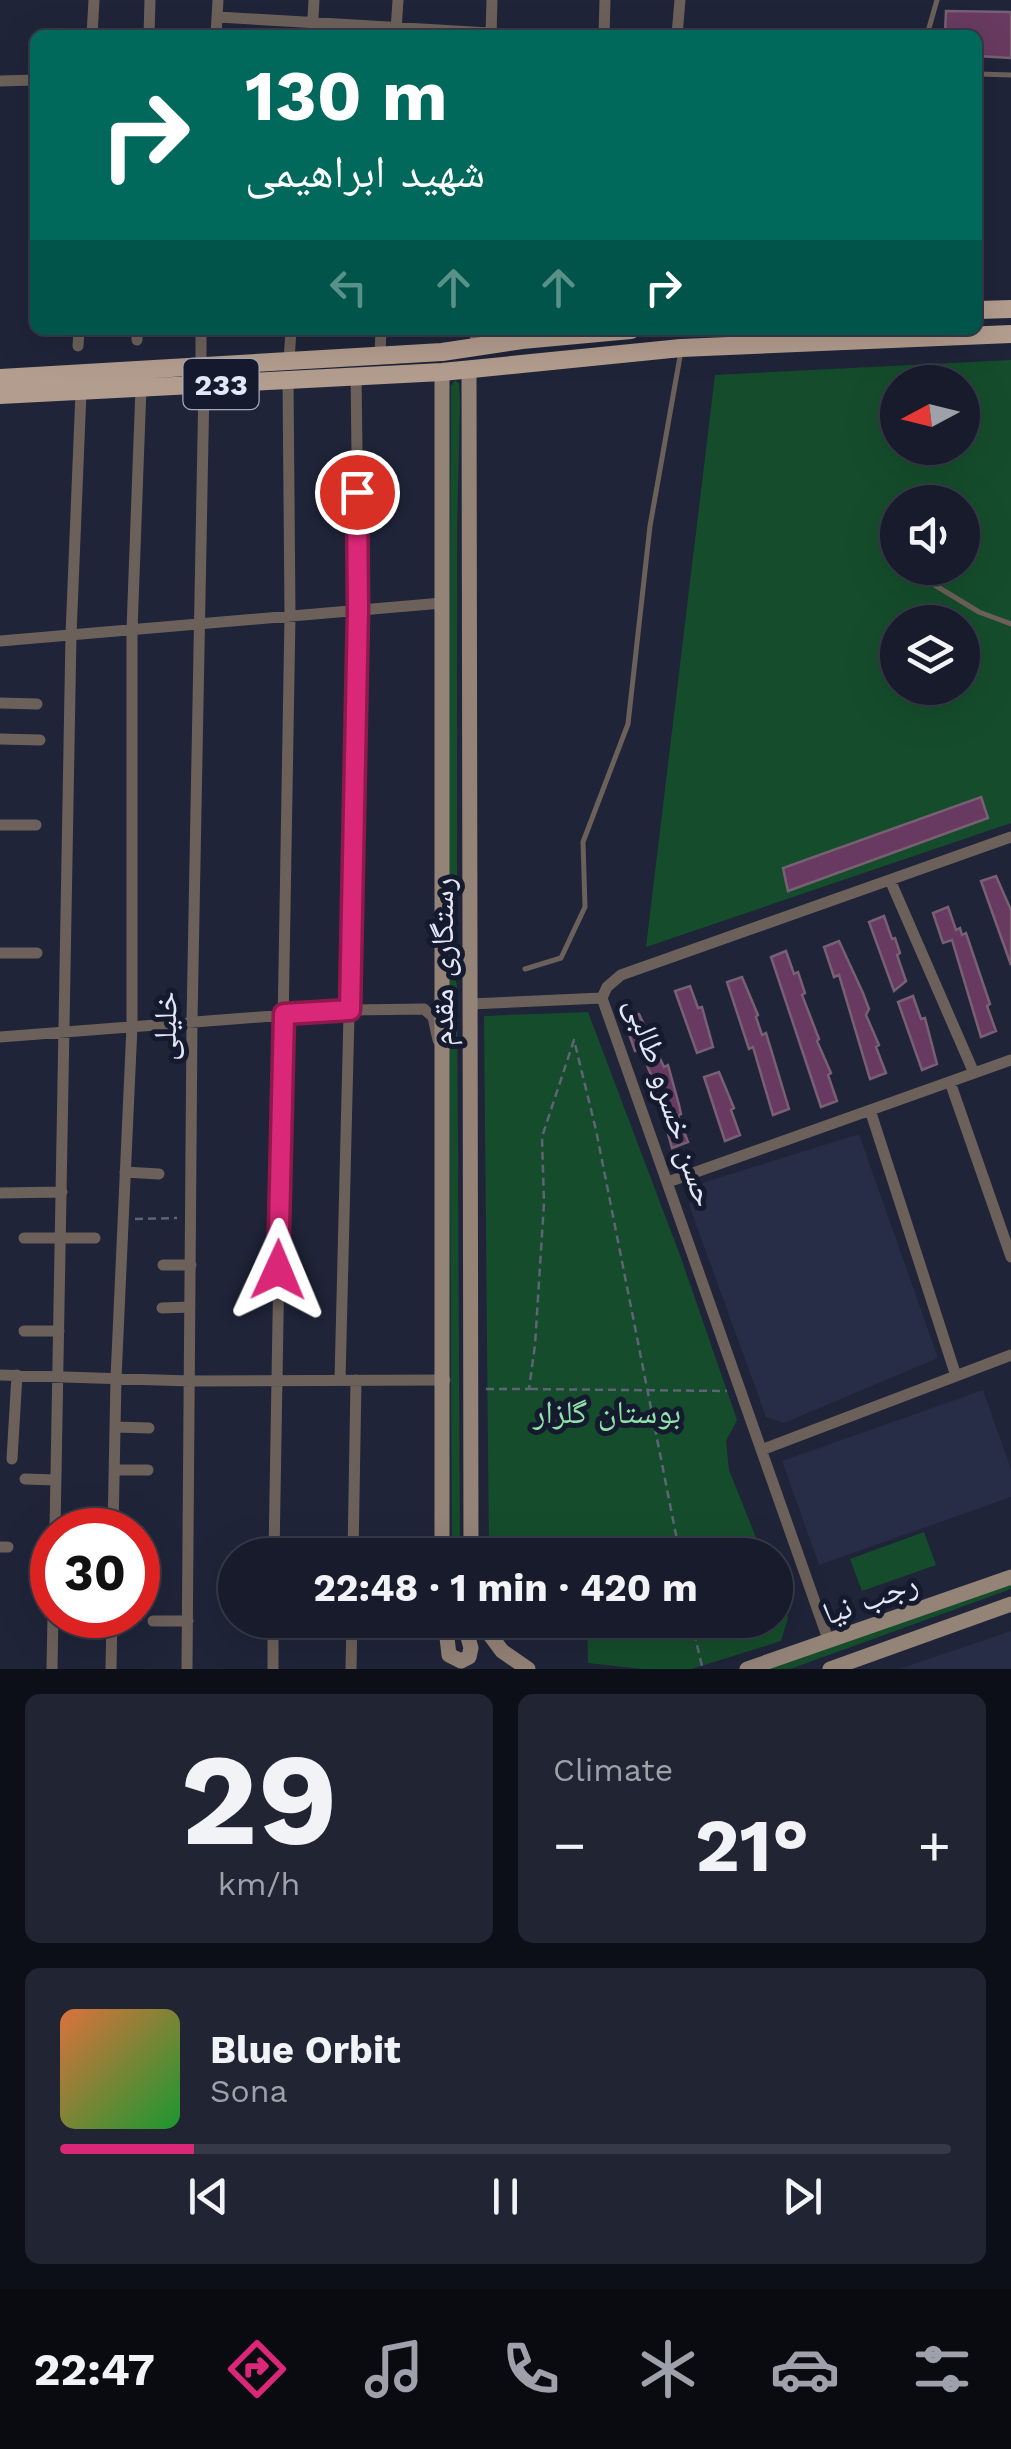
<!DOCTYPE html>
<html lang="en">
<head>
<meta charset="utf-8">
<style>
  :root { --surface:#171b2b; --page:#202433; --text:#f1f3f6; --muted:#9ea1a9; --line:#363947; --accent:#db2777 }
  body { margin:0; font-family:"Work Sans","Noto Naskh Arabic",sans-serif; background:var(--page); color:var(--text); height:100vh; display:flex; flex-direction:column; font-size:38px; white-space:nowrap }
  * { box-sizing:border-box; margin:0 }
  p { font-size:32px; color:var(--muted) }
  .icon { flex:none; width:55px; height:55px; fill:none; stroke:currentColor; stroke-width:2; stroke-linecap:round; stroke-linejoin:round }
  .map { position:relative; height:1669px; overflow:hidden }
  .drawer { display:flex; flex-direction:column; gap:25px; padding:25px; background:#0d0f18; flex:1 }
  .drawer>* { flex:none }
  .guide { position:absolute; left:30px; top:30px; width:952px; height:305px; border-radius:15px; box-shadow:0 10px 40px #0002,0 0 0 2px var(--line); background:#00695c; color:#fff; overflow:hidden }
  .needle { width:65px; rotate:263deg }
  .buttons { position:absolute; left:880px; top:365px; display:grid; gap:20px }
  .buttons a { display:grid; place-items:center; width:100px; height:100px; border-radius:50%; background:var(--surface); box-shadow:0 10px 40px #0002,0 0 0 2px var(--line); font-size:50px }
  .speed { position:absolute; left:30px; top:1508px; display:flex; gap:20px; font-size:50px; font-weight:700; text-align:center }
  .speed>* { display:grid; place-content:center; width:130px; height:130px; border-radius:50%; background:var(--surface); box-shadow:0 10px 40px #0002,0 0 0 2px var(--line); line-height:1 }
  .speed .limit { border:15px solid #d22; background:#fff; color:#111 }
  .pin { position:absolute; display:grid; place-items:center; width:85px; height:85px; color:#fff; margin:-42px; border:5px solid #fff; border-radius:50%; box-shadow:0 2px 10px #0007 }
  .me { position:absolute; width:110px; margin:-55px; rotate:1deg; stroke-linejoin:round; filter:drop-shadow(0 0 8px #0008) }
  .turn { display:flex; align-items:center; gap:35px; height:210px; padding:0 50px; font-size:45px }
  .turn .icon { width:130px; height:130px; stroke-width:2.5 }
  .turn b { display:block; font-size:70px; line-height:85px }
  .lanes { display:flex; align-items:center; height:95px; padding:0 50px; background:#0003; justify-content:center; gap:50px; direction:ltr }
  .lanes .off { opacity:.35 }
  .big { font-size:75px; font-weight:700; line-height:1.1 }
  .drawer .tile { flex:1; display:flex; flex-direction:column; justify-content:center; gap:15px; min-width:0; padding:0 35px; border-radius:15px; background:var(--page) }
  .drawer .dial { align-items:center; gap:0 }
  .dial b { font-size:130px; line-height:1 }
  .song { display:flex; align-items:center; gap:30px }
  .cover { width:120px; height:120px; border-radius:15px; background:linear-gradient(135deg,hsl(20 70% 55%),hsl(130 70% 35%)) }
  .played { height:10px; border-radius:5px; background:linear-gradient(90deg,var(--accent) 15%,var(--line) 15%) }
  .keys { display:flex; justify-content:space-around; direction:ltr }
  .heat { display:flex; justify-content:space-between; align-items:center; font-size:55px; direction:ltr }
  .drawer .tiles { flex:1; display:grid; gap:25px; grid-template-columns:1fr 1fr }
  .tile:last-child { grid-column:span 2 }
  .trip { position:absolute; left:218px; top:1538px; width:575px; height:100px; border-radius:50px; background:var(--surface); box-shadow:0 10px 40px #0002,0 0 0 2px var(--line); font-weight:700; line-height:100px; text-align:center }
  .dock { display:flex; height:160px; justify-content:space-around; align-items:center; background:#090b11; color:var(--muted) }
  .dock .icon { width:70px; height:70px }
  .dock .on { color:var(--accent) }
  .dock b { font-size:45px; color:var(--text) }
  .map>svg:first-child { display:block }
  .built { fill:#272c47 }
  .green { fill:#154d2c; fill-rule:evenodd }
  .building { fill:#683a61; stroke:#776072; stroke-width:2.5 }
  .lines { fill:none; stroke-linecap:round; stroke-linejoin:round }
  .path { stroke:#5e6376; stroke-width:2.5; stroke-dasharray:8 5; stroke-linecap:butt }
  .service { stroke:#6c615a; stroke-width:5 }
  .minor { stroke:#6c615a; stroke-width:11 }
  .secondary { stroke:#948377; stroke-width:15 }
  .primary { stroke:#b39d8e; stroke-width:18 }
  .route-casing { stroke:#8e194d; stroke-width:25 }
  .route { stroke:#db2777; stroke-width:18 }
  .labels { text-anchor:middle; dominant-baseline:central; stroke-width:10; stroke-linejoin:round; paint-order:stroke }
  .shield { fill:#161a2f; stroke:#a6aaba; stroke-width:2.5 }
  .shield-label { font-size:30px; font-weight:bold; fill:#e3e7f6 }
  .street-label { font-size:32px; fill:#e3e7f6; stroke:#161a2f }
  .park-label { font-size:32px; fill:#8fe3a9; stroke:#161a2f }
</style>
</head>
<body>
<div class="map">
<svg width="1011" height="1669" viewBox="0 0 1011 1669">
  <rect width="100%" height="100%" fill="#1f2439"/>
  <path class="built" d="M859,1134l79,224 -154,65 -18,-6 -77,-212 13,-22z
    M983,1390l28,79v28l-192,68 -37,-104z
    M1011,1631v38h-112z"/>
  <path class="green" d="M1011,360v463l-365,124 69,-572zM898,382h64v66h-64zM898,502h64v66h-64zM898,622h64v66h-64z
    M455,380l4,4 1,19 -3,129v408l-5,5 -4,-3 3,-556z
    M449,972l6,3 2,11 3,569h-8z
    M588,1012l93,246 56,162 -11,21 3,29 34,85h-274l-5,-539z
    M924,1532l12,33 -74,26 -12,-32z
    M1011,1583v6l-221,80h-25z
    M775,1585l13,33 -7,23 -89,28h-50l-54,-6 -1,-43h188z"/>
  <path class="building" d="M946,11l65,1v46l-33,-2v-21h-33z
    M981,797l7,21 -200,73 -5,-23z
    M996,876l15,34v55l-30,-84z
    M948,907l8,23 4,-2 2,7 4,-2 24,71 -3,2 9,25 -15,6 -29,-97 -9,3 -10,-30z
    M884,916l8,23 3,-1 5,15 -3,2 9,26 -12,10 -25,-69z
    M839,941l24,52 6,16 -3,6 13,30 -3,2 10,26 -16,6 -31,-104 -5,2 -10,-30z
    M786,951l8,23 4,-2 7,21 -3,2 17,44 -2,2 14,32 -3,2 9,26 -16,6 -50,-150z
    M742,977l16,38 -2,2 6,18 4,-2 23,76 -16,6 -20,-68 -4,2 -22,-67z
    M690,986l8,22 4,-1 11,40 -16,6 -22,-62z
    M913,996l8,23 4,-1 12,46 -15,6 -24,-68z
    M639,1014l25,53 4,-2 11,40 2,9 -3,2 10,26 -16,6 -19,-68 -13,-32 -5,3 -11,-31z
    M719,1072l15,36 -3,2 9,25 -15,6 -21,-64z"/>
  <g class="lines">
    <path class="path" d="M135,1219l42,-1
      M486,1389h43l6,-44 9,-142 -2,-66 32,-97 22,90 84,425
      M530,1389l197,2
      M691,1620l11,46"/>
    <path class="service" d="M927,35l10,-35
      M978,74l33,1
      M928,581l51,31 32,12
      M525,969l36,-11 24,-51 -2,-65 45,-118 22,-198 31,-175"/>
    <path class="minor" d="M218,17l304,18
      M396,31l2,-31
      M92,35l2,-35
      M149,35l1,-35
      M216,35l2,-35
      M312,35l2,-35
      M491,35l1,-35
      M604,35l1,-35
      M677,35l3,-35
      M0,81l35,-1
      M137,340v-10
      M78,346l1,-16
      M475,347l1,-17
      M380,355l1,-25
      M289,361l2,-31
      M201,366v-36
      M0,641l442,-38
      M0,703l37,1
      M0,739l40,1
      M0,825h36
      M890,880l84,193
      M0,953h37
      M470,1004l132,-6
      M0,1037l350,-27 74,-1 9,8 5,23
      M950,1082l61,175
      M870,1110l86,266
      M125,1172l34,2
      M668,1182l343,-122
      M0,1193l62,-1
      M24,1238h71
      M163,1265h28
      M162,1308l28,-1
      M24,1331h35
      M0,1375l190,6 255,-1
      M340,1380l19,-771 -3,-235
      M115,1427l34,1
      M764,1449l247,-94
      M12,1459l5,-84
      M114,1470h34
      M25,1479l31,1
      M55,1530l16,-895 10,-243
      M113,1530l3,-152 16,-352v-396l9,-243
      M0,1547h8
      M274,1555l16,-939 -2,-237
      M353,1555l3,-175
      M153,1621h35
      M829,1642l-227,-644 5,-11 14,-12 390,-138
      M52,1669l1,-54
      M111,1669l1,-54
      M187,1669l5,-648 12,-636
      M273,1669v-49
      M351,1669l1,-49"/>
    <path class="secondary" d="M469,369l2,1186
      M442,372v1183
      M445,1620l4,35 12,6 8,-4 2,-9 -8,-28
      M479,1620l23,31 26,18
      M747,1669l264,-92
      M830,1669l181,-65"/>
    <path class="primary" d="M978,310l33,-1
      M0,378l442,-26 80,-12 109,-10
      M0,395l442,-23 239,-24 330,-14"/>
  </g>
  <g class="lines">
    <g class="route-casing">
      <path id="route" d="M278,1270l6,-256 66,-4 8,-401 -1,-117"/>
    </g>
    <use href="#route" class="route"/>
  </g>
  <g class="labels">
    <rect class="shield" x="183.5" y="359" width="75" height="50" rx="8"/>
    <g class="shield-label">
      <text x="221" y="384">233</text>
    </g>
    <g class="street-label">
      <text transform="translate(442 962) rotate(-90)">رستگاری مقدم</text>
      <text transform="translate(165 1026) rotate(-89)">خلیلی</text>
      <text transform="translate(671 1102) rotate(71)">حسن خسرو طالبی</text>
      <text transform="translate(870 1598) rotate(-20)">رجب نیا</text>
    </g>
    <g class="park-label">
      <text x="607" y="1412">بوستان گلزار</text>
    </g>
  </g>
</svg>
<div class="buttons">
<a><svg class="needle" viewBox="-14 -14 28 28"><path d="M0-13l5 13h-10z" fill="#e53935"/><path d="M0 13l5-13h-10z" fill="#9ea1a9"/></svg></a>
<a><svg class="icon" aria-label="sound" viewBox="0 0 24 24"><path d="M4 9h4l5-4v14l-5-4H4zM17 9q2 3 0 6"/></svg></a>
<a><svg class="icon" aria-label="layers" viewBox="0 0 24 24"><path d="M12 4l9 5-9 5-9-5zM3 14l9 5 9-5"/></svg></a>
</div>
<div class="speed"><div class="limit">30</div></div>
<div class="pin" style="left:357px;top:492px;background:#d93025"><svg class="icon" aria-label="arrive" viewBox="0 0 24 24"><path d="M6 21V4h12l-3 4 3 4H6"/></svg></div>
<svg class="me" style="left:278px;top:1270px" viewBox="-20 -20 40 40"><path d="M0-17L14 15 0 8-14 15z" fill="#db2777" stroke="#fff" stroke-width="4"/></svg>
<div class="trip">22:48 · 1 min · 420 m</div>
<div class="guide">
<div class="turn"><svg class="icon" aria-label="right" viewBox="0 0 24 24"><path d="M7 20v-9h11M14 6l5 5-5 5"/></svg><div><b>130 m</b>شهید ابراهیمی</div></div>
<div class="lanes"><svg class="icon off" aria-label="left" viewBox="0 0 24 24"><path d="M17 20v-9H6M10 6l-5 5 5 5"/></svg><svg class="icon off" aria-label="ahead" viewBox="0 0 24 24"><path d="M12 20V5M6 11l6-6 6 6"/></svg><svg class="icon off" aria-label="ahead" viewBox="0 0 24 24"><path d="M12 20V5M6 11l6-6 6 6"/></svg><svg class="icon" aria-label="right" viewBox="0 0 24 24"><path d="M7 20v-9h11M14 6l5 5-5 5"/></svg></div>
</div>
</div>
<section class="drawer">
<div class="tiles">
<div class="tile dial"><b>29</b><p>km/h</p></div>
<div class="tile"><p>Climate</p>
<div class="heat"><a>−</a><b class="big">21°</b><a>+</a></div>
</div>
<div class="tile">
<div class="song"><i class="cover"></i><div><b>Blue Orbit</b><p>Sona</p></div></div>
<div class="played"></div>
<div class="keys"><svg class="icon" aria-label="previous" viewBox="0 0 24 24"><path d="M18 5L8 12l10 7zM5 5v14"/></svg><svg class="icon" aria-label="pause" viewBox="0 0 24 24"><path d="M8 5v14M16 5v14"/></svg><svg class="icon" aria-label="next" viewBox="0 0 24 24"><path d="M6 5l10 7-10 7zM19 5v14"/></svg></div>
</div>
</div>
</section>
<nav class="dock">
<b>22:47</b>
<svg class="icon on" aria-label="directions" viewBox="0 0 24 24"><path d="M12 3l9 9-9 9-9-9zM9 14v-3h6M13 9l2 2-2 2"/></svg>
<svg class="icon" aria-label="music" viewBox="0 0 24 24"><path d="M9 18V5l10-2v13"/><circle cx="6" cy="18" r="3"/><circle cx="16" cy="16" r="3"/></svg>
<svg class="icon" aria-label="phone" viewBox="0 0 24 24"><path d="M5 4h4l2 5-3 2q2 4 5 5l2-3 5 2v4C11 20 4 13 5 4z"/></svg>
<svg class="icon" aria-label="climate" viewBox="0 0 24 24"><path d="M12 3v18M4 7l16 10M4 17L20 7"/></svg>
<svg class="icon" aria-label="car" viewBox="0 0 24 24"><path d="M5 17H2v-5l4-1 3-4h7l3 4 3 1v5h-3M9 17h6M6 11h13"/><circle cx="7" cy="17" r="2"/><circle cx="17" cy="17" r="2"/></svg>
<svg class="icon" aria-label="filters" viewBox="0 0 24 24"><path d="M4 7h16M4 17h16"/><circle cx="9" cy="7" r="2"/><circle cx="15" cy="17" r="2"/></svg>
</nav>
</body>
</html>
